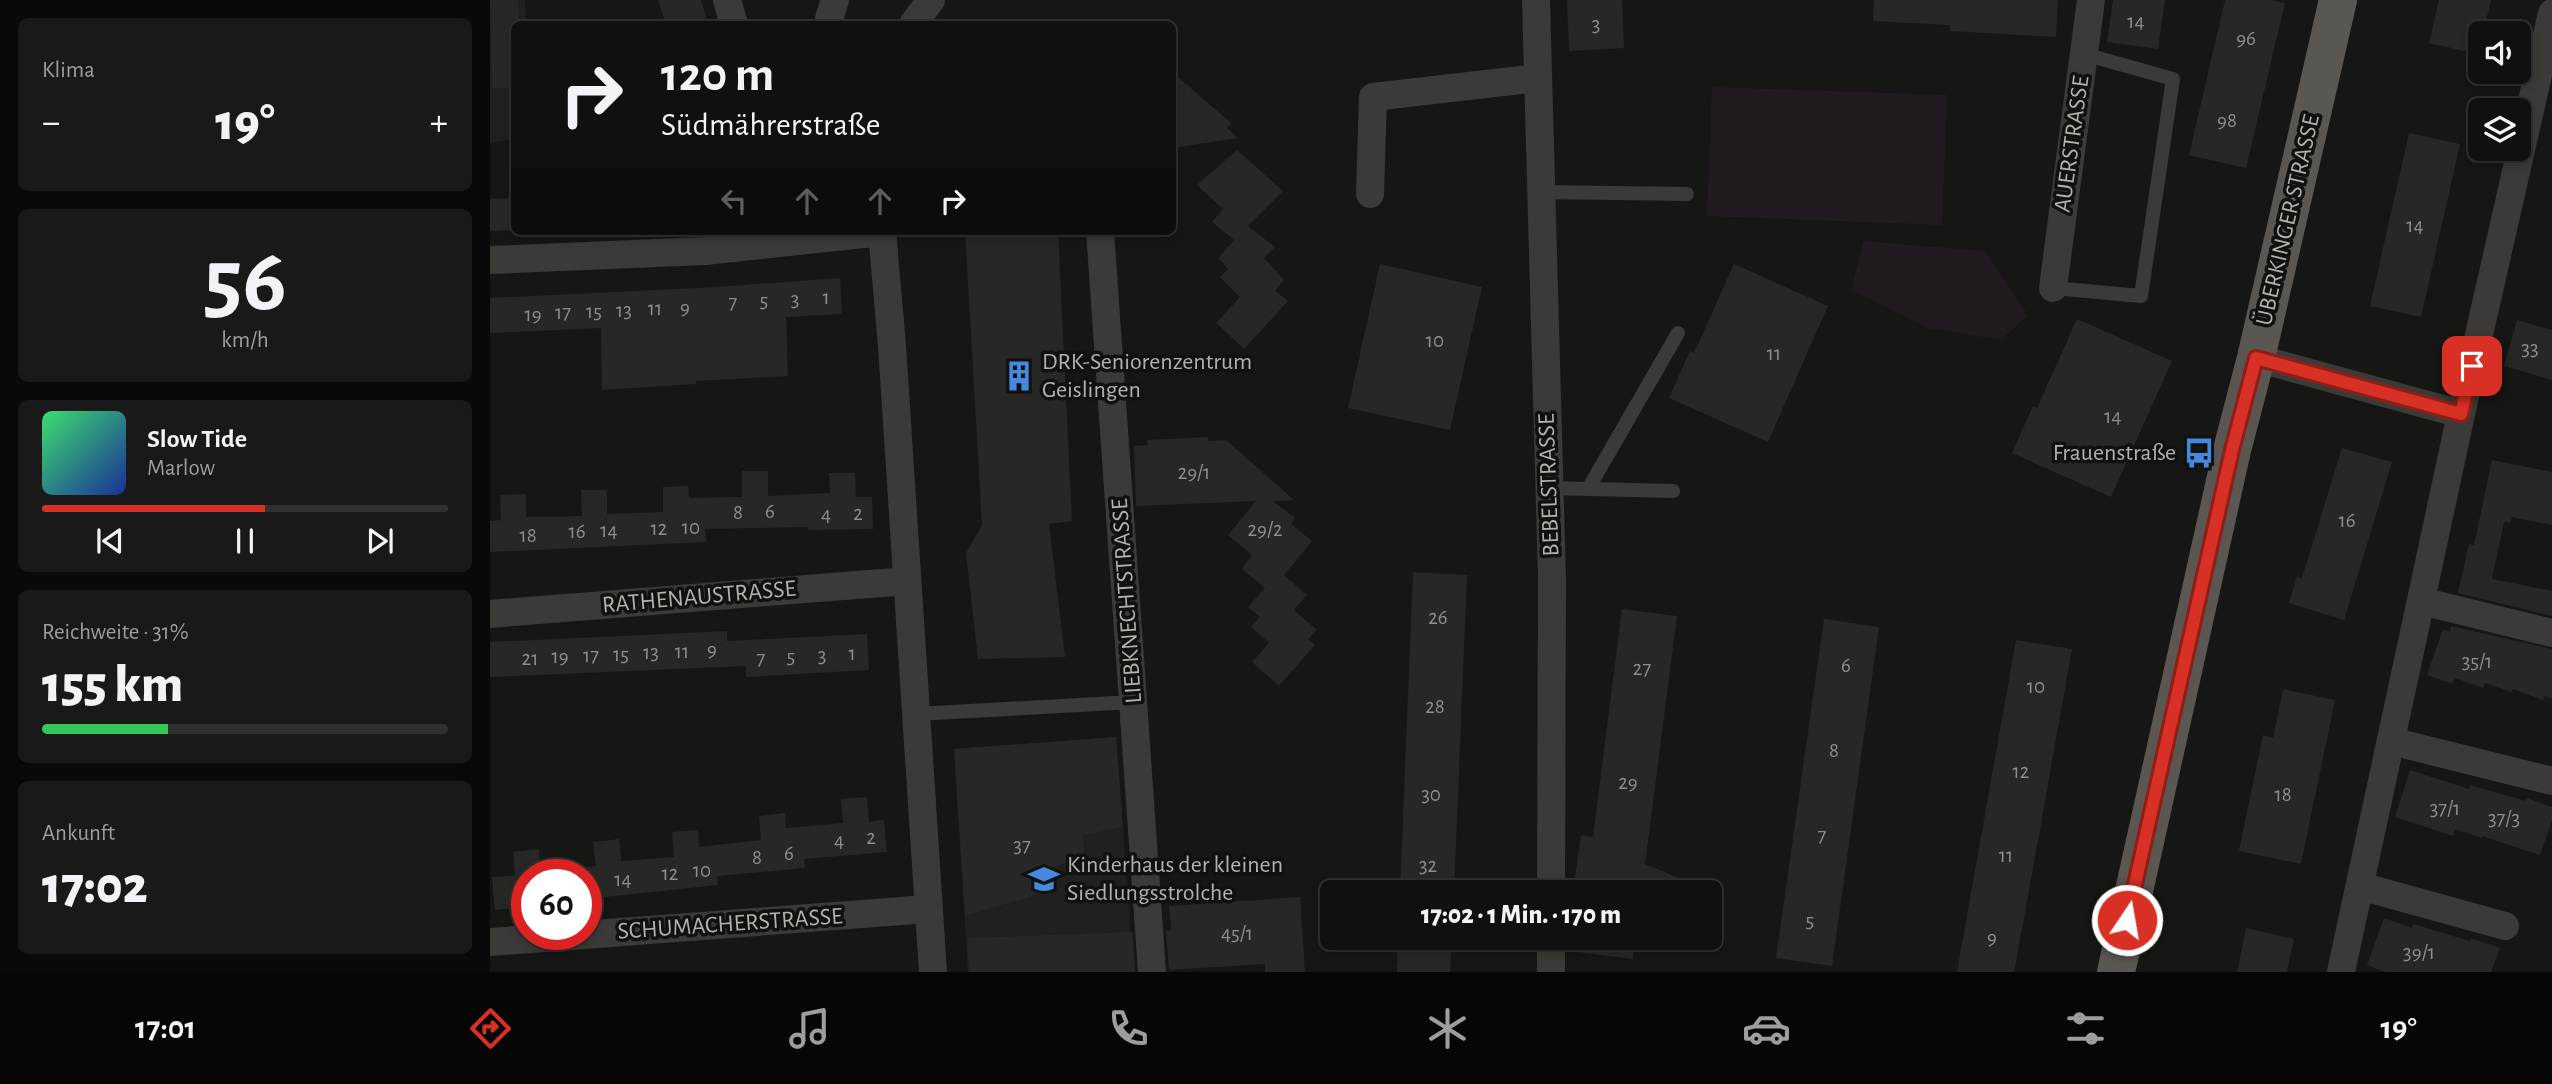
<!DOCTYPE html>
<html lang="de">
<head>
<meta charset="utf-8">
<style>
  :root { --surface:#101010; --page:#191919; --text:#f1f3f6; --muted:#9c9d9f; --line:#303030; --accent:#d93025 }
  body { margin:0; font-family:"Alegreya Sans",sans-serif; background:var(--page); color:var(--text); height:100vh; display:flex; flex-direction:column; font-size:26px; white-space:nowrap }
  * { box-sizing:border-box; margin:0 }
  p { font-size:23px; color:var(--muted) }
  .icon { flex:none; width:38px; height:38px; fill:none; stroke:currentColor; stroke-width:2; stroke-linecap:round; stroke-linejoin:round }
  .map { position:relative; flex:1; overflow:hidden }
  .details { display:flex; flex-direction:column; gap:18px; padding:18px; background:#090909; width:490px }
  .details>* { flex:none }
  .hud { position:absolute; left:21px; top:21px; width:665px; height:214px; border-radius:10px; box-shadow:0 4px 10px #0003,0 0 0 2px var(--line); background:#101010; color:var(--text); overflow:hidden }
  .tools { position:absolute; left:1978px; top:21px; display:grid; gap:14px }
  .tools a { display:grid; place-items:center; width:63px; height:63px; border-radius:10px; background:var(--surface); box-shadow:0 4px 10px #0003,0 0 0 2px var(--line); font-size:35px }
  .speed { position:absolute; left:21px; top:859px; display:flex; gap:14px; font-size:35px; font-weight:700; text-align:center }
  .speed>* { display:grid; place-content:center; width:91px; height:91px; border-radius:50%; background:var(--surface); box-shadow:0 4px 10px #0003,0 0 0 2px var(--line); line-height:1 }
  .speed .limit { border:10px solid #d22; background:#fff; color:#111 }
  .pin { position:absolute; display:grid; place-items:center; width:60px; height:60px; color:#fff; margin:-30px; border-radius:14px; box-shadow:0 4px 10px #0006 }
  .me { position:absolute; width:77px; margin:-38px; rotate:12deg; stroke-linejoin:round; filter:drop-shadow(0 0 5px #0008) }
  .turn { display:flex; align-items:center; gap:24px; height:147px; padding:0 35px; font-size:32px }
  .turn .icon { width:91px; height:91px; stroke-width:2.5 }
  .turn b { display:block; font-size:49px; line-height:60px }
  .lanes { display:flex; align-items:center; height:66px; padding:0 35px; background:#0003; justify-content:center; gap:35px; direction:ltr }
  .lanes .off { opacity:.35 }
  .big { font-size:52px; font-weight:800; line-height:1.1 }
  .details .tile { flex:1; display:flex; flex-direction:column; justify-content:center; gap:10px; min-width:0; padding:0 24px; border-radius:10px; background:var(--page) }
  .details .dial { align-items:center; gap:0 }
  .dial b { font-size:91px; line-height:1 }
  .song { display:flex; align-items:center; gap:21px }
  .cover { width:84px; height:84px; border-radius:10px; background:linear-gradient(135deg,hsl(140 70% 55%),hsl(230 70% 35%)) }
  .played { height:7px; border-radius:4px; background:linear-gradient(90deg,var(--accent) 55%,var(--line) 55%) }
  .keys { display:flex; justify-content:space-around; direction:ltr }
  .heat { display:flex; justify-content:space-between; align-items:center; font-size:38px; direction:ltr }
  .charge { height:10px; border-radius:5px; background:linear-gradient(90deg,#34c759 31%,var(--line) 0) }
  .trip { position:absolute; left:830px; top:880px; width:402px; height:70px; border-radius:10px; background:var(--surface); box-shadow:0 4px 10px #0003,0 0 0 2px var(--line); font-weight:800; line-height:70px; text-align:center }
  .tabs { display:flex; height:112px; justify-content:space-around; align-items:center; background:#060606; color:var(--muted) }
  .tabs .icon { width:49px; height:49px }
  .tabs .current { color:var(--accent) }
  .tabs b { font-size:32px; color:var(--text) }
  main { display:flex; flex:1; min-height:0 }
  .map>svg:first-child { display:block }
  .built { fill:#20201e }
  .green { fill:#211b21 }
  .building { fill:#272725 }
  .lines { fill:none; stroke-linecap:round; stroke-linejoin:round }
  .lane { stroke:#3b3a36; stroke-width:14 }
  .street { stroke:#3b3a36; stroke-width:28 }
  .primary { stroke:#5a5753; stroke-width:38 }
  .route-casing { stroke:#8d1f18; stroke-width:18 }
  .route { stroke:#d93025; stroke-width:12 }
  .labels { text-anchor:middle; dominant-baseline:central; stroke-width:7; stroke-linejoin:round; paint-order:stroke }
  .number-label { font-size:21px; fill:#928e87 }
  .street-label { font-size:24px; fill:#b5b0a8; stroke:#111110 }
  .poi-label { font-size:24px; fill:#b5b0a8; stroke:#111110; text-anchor:start }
</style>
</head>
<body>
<main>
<section class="details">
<div class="tile"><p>Klima</p>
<div class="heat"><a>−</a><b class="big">19°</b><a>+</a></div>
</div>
<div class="tile dial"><b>56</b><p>km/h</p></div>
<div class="tile">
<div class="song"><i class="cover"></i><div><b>Slow Tide</b><p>Marlow</p></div></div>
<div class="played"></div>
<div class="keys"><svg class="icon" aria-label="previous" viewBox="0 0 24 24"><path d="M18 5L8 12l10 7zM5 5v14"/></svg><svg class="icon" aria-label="pause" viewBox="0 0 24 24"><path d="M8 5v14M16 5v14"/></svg><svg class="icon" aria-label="next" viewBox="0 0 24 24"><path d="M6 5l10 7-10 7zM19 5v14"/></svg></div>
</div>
<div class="tile"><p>Reichweite · 31%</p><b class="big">155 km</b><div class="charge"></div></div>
<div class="tile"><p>Ankunft</p><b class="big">17:02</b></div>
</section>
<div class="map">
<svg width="2062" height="972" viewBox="0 0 2062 972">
  <rect width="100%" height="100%" fill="#161615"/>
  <path class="built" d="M0,0h35l1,24h-12v115l-24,4z
    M626,737l18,235h-166l-14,-223z"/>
  <path class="green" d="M1222,87l235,8 -5,130 -235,-9z
    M1373,241l122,10 43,64 -27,25 -73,-12 -76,-38z"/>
  <path class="building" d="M0,0h28l1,24h-5v64h-22z
    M168,0h43l7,24h-42z
    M1077,0h55l2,48 -55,3z
    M1384,0h184l-2,37 -106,-6v-6l-77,-4z
    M1623,0h52l-7,49 -51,-7z
    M1735,0h45l15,3 -39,165 -57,-13z
    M1949,0h52l-8,33h-3l-2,21 -49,-11z
    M682,72l59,51 -4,5 11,10 -66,10z
    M1919,133l51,11 -39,173 -51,-11z
    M747,150l46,41 -35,35 27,21 -11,11 20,22 -9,11 13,10 -44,48 -28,-26 24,-26 -20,-20 8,-8 -10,-11 18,-20 -2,2 -22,-18 11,-13 -26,-24z
    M24,198v32l-24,1v-32z
    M475,231h93l14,290 -23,3 16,133 -87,2 -12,-106 16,-28z
    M890,264l102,23 -32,143 -102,-22z
    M1244,264l94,42 -60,136 -99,-44 21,-47 4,2z
    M350,278l2,36 -56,3 2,59 -92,5v3l-94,6 -1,-62 -111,5v-35l227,-11z
    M1587,319l95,42 -61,136 -99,-44 21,-47 4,2z
    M2027,320l35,10v50l-48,-14z
    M718,437v4l18,-1 68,60 -21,1 22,17 -4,6 21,17 -28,34 23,20 -13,15 23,20 -9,9 7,6 -36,41 -27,-24 17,-19 -18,-16 9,-10 -12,-10 17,-19 -23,-19 10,-14 -24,-20 28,-34 -120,5 -2,-60 14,-1 -1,-5z
    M1852,448l50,14 -48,158 -55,-17 8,-26 5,1z
    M2002,460l60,12v53l-40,-8 -2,6 -6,-1 -12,57 60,12v25l-94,-23 11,-49 5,1z
    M252,471h26v25l62,-3 -1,-20h26l1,24h16l1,32 -65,1v-3l-103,2 1,13 -216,10v-31l11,-1 -1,-25 26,-1v23l56,-1 -1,-26h26v24l56,-2v-25l25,-1 1,12 53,-1z
    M923,572l54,3 -13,317h-54z
    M1132,609l55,7 -32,248 68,28h-140l8,-57 12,2z
    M1334,619l55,8 -47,339 -56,-8z
    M1961,626l101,23v50l-8,-3 -1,4 -30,-11 -1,3 -27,-9 -2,5 -28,-10 -3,6 -25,-9 16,-46 7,3z
    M237,631v10l140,-7 2,36 -123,7v-11l-256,11v-35z
    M1526,640l56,9 -30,169 -28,154h-57z
    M1793,689l52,11 -34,164 -62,-13 24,-116 10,3z
    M626,737l7,90 -40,8 1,21 -39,14 1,22 -81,24 -11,-167z
    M1920,770l59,19 1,-4 56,16 1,-3 25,9v13l-12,35 -58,-19v2l-27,-9 -2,7 -58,-19z
    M377,797l2,25 15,-2 3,32 -83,7 1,9 -88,8 1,9 -132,14v-32l10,-1 -3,-24 26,-3 2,22 53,-4 -2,-25 26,-2 1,17 62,-7 -2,-24 26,-3 1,15 57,-5 -2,-24z
    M49,849l2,26h-14v32l-32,3 -3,-33 29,-2h-6l-2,-23z
    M810,897l5,75h-40v-8l-96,6 -3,-39 5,-1 -2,-24z
    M1894,918l28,10 1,-4 57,17 1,-3 29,10 -9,24h-105l-19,-7z
    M1756,928l48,11 -7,33h-50z
    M643,932l2,40h-166l-2,-34z
    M908,938h54l-2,34h-53z
    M1078,938h67l-2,21 -65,-8z"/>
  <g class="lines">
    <path class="lane" d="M1051,192l146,2
      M1563,288l88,8 32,-217 -89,-25
      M1059,488l124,3
      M1098,489l90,-156
      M426,714l218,-12"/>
    <path class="street" d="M237,0l7,24
      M1046,0l16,579 -1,313
      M341,24l-2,-5 6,-19
      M423,24l18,-24
      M880,194l3,-97 165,-19
      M392,231l10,115 41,626
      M610,231l52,741
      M0,260l215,-9 177,-19
      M1563,288l38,-288
      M1766,358l205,56
      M1931,601l131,32
      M0,614l417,-33
      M1901,741l161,40
      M1870,886l145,40
      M0,942l438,-33
      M1061,972v-34
      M1851,972l120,-558 91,-401"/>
    <path class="primary" d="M1626,972l116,-522 24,-92 82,-358"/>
  </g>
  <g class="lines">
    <g class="route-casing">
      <path id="route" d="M1637,920l105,-470 24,-92 205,56 11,-48"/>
    </g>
    <use href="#route" class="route"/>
  </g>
  <defs>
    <g id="building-bare" transform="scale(2.415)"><path d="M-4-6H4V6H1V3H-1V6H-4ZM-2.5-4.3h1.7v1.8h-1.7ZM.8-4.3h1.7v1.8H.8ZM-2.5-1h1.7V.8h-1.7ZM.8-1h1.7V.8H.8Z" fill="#4489df" stroke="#111110" stroke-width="2.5" paint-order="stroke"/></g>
    <g id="bus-bare" transform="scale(2.415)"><path d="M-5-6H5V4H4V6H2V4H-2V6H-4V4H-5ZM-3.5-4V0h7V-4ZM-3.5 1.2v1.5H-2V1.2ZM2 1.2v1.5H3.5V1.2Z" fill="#4489df" stroke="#111110" stroke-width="2.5" paint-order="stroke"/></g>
    <g id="school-bare" transform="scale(2.415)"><path d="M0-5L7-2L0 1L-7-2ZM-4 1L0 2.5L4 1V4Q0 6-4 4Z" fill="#4489df" stroke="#111110" stroke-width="2.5" paint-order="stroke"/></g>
  </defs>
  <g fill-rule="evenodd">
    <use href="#building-bare" x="529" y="376"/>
    <use href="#bus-bare" x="1709" y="453"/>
    <use href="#school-bare" x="554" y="879"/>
  </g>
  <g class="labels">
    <g class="number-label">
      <text x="1646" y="21">14</text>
      <text x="1106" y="24">3</text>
      <text x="1756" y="38">96</text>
      <text x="1737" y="120">98</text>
      <text x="1925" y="225">14</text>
      <text x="336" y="297">1</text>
      <text x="305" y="299">3</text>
      <text x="274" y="300">5</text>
      <text x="243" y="302">7</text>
      <text x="195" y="307">9</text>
      <text x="165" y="308">11</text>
      <text x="134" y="310">13</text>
      <text x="104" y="311">15</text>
      <text x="73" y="312">17</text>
      <text x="43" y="314">19</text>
      <text x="945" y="340">10</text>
      <text x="2040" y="348">33</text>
      <text x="1284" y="353">11</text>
      <text x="1623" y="416">14</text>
      <text x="704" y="472">29/1</text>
      <text x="280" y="511">6</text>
      <text x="248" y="512">8</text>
      <text x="368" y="513">2</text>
      <text x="336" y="514">4</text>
      <text x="1857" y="520">16</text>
      <text x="201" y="527">10</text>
      <text x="169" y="528">12</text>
      <text x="775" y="529">29/2</text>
      <text x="119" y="530">14</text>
      <text x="87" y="531">16</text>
      <text x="38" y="535">18</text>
      <text x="948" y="617">26</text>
      <text x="222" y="649">9</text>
      <text x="192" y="651">11</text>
      <text x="161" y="652">13</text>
      <text x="362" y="653">1</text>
      <text x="131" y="654">15</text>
      <text x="101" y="655">17</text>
      <text x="332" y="655">3</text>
      <text x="70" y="656">19</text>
      <text x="301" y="656">5</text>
      <text x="40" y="658">21</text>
      <text x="271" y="658">7</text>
      <text x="1987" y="661">35/1</text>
      <text x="1356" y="665">6</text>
      <text x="1152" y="668">27</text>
      <text x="1546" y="686">10</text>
      <text x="945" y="706">28</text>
      <text x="1344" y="750">8</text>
      <text x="1531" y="771">12</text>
      <text x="1138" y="782">29</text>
      <text x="941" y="794">30</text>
      <text x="1793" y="794">18</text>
      <text x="1955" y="808">37/1</text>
      <text x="2014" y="818">37/3</text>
      <text x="1332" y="835">7</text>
      <text x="381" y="837">2</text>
      <text x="349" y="840">4</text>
      <text x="532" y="845">37</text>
      <text x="299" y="853">6</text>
      <text x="1516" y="855">11</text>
      <text x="267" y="857">8</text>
      <text x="938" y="865">32</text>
      <text x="212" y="870">10</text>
      <text x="180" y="873">12</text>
      <text x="133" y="879">14</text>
      <text x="1320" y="920">5</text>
      <text x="747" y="933">45/1</text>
      <text x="1502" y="937">9</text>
      <text x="1929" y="952">39/1</text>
    </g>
    <g class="street-label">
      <text transform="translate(1582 144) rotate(-82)">AUERSTRASSE</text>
      <text transform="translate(1798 220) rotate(-77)">ÜBERKINGER STRASSE</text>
      <text transform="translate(1059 485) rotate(-92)">BEBELSTRASSE</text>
      <text transform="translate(209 597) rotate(-5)">RATHENAUSTRASSE</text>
      <text transform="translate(637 601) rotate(-94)">LIEBKNECHTSTRASSE</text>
      <text transform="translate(240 924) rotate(-4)">SCHUMACHERSTRASSE</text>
    </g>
    <g class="poi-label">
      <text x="552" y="362">DRK-Seniorenzentrum<tspan x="552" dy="28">Geislingen</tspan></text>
      <text x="1686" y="453" text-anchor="end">Frauenstraße</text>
      <text x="577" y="865">Kinderhaus der kleinen<tspan x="577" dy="28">Siedlungsstrolche</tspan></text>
    </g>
  </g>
</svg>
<div class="tools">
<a><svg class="icon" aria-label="sound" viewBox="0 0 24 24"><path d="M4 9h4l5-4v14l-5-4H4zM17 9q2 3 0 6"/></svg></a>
<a><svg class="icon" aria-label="layers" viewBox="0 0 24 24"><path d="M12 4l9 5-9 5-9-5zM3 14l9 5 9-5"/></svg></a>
</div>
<div class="speed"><div class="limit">60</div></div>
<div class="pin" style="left:1982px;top:366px;background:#d93025"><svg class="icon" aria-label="arrive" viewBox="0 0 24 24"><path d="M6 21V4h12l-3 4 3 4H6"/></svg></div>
<svg class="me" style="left:1637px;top:920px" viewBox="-20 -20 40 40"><circle r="17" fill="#d93025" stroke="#fff" stroke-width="3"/><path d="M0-11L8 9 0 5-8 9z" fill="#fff"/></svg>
<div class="trip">17:02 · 1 Min. · 170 m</div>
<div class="hud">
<div class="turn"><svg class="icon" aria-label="right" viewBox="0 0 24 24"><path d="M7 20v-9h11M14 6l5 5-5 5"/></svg><div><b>120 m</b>Südmährerstraße</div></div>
<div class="lanes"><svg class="icon off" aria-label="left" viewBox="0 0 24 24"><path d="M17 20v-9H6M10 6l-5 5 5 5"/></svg><svg class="icon off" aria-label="ahead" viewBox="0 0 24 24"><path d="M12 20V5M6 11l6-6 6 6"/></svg><svg class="icon off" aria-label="ahead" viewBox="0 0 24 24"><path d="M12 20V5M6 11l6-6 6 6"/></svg><svg class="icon" aria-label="right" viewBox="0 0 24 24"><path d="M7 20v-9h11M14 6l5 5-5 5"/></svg></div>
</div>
</div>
</main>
<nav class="tabs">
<b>17:01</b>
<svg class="icon current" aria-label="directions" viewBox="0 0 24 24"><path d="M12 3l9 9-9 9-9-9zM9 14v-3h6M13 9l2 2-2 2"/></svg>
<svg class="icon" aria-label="music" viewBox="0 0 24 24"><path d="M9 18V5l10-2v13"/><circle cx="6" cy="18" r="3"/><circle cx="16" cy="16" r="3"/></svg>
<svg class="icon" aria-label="phone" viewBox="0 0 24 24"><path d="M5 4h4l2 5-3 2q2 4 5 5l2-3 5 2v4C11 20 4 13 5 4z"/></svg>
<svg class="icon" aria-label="climate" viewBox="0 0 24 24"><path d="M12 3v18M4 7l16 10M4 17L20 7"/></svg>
<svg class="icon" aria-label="car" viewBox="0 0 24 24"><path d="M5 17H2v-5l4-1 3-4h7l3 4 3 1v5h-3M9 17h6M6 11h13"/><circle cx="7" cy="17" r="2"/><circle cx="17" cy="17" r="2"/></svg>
<svg class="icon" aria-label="filters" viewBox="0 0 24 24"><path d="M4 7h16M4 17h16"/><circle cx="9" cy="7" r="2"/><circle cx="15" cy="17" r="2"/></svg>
<b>19°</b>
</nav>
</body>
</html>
